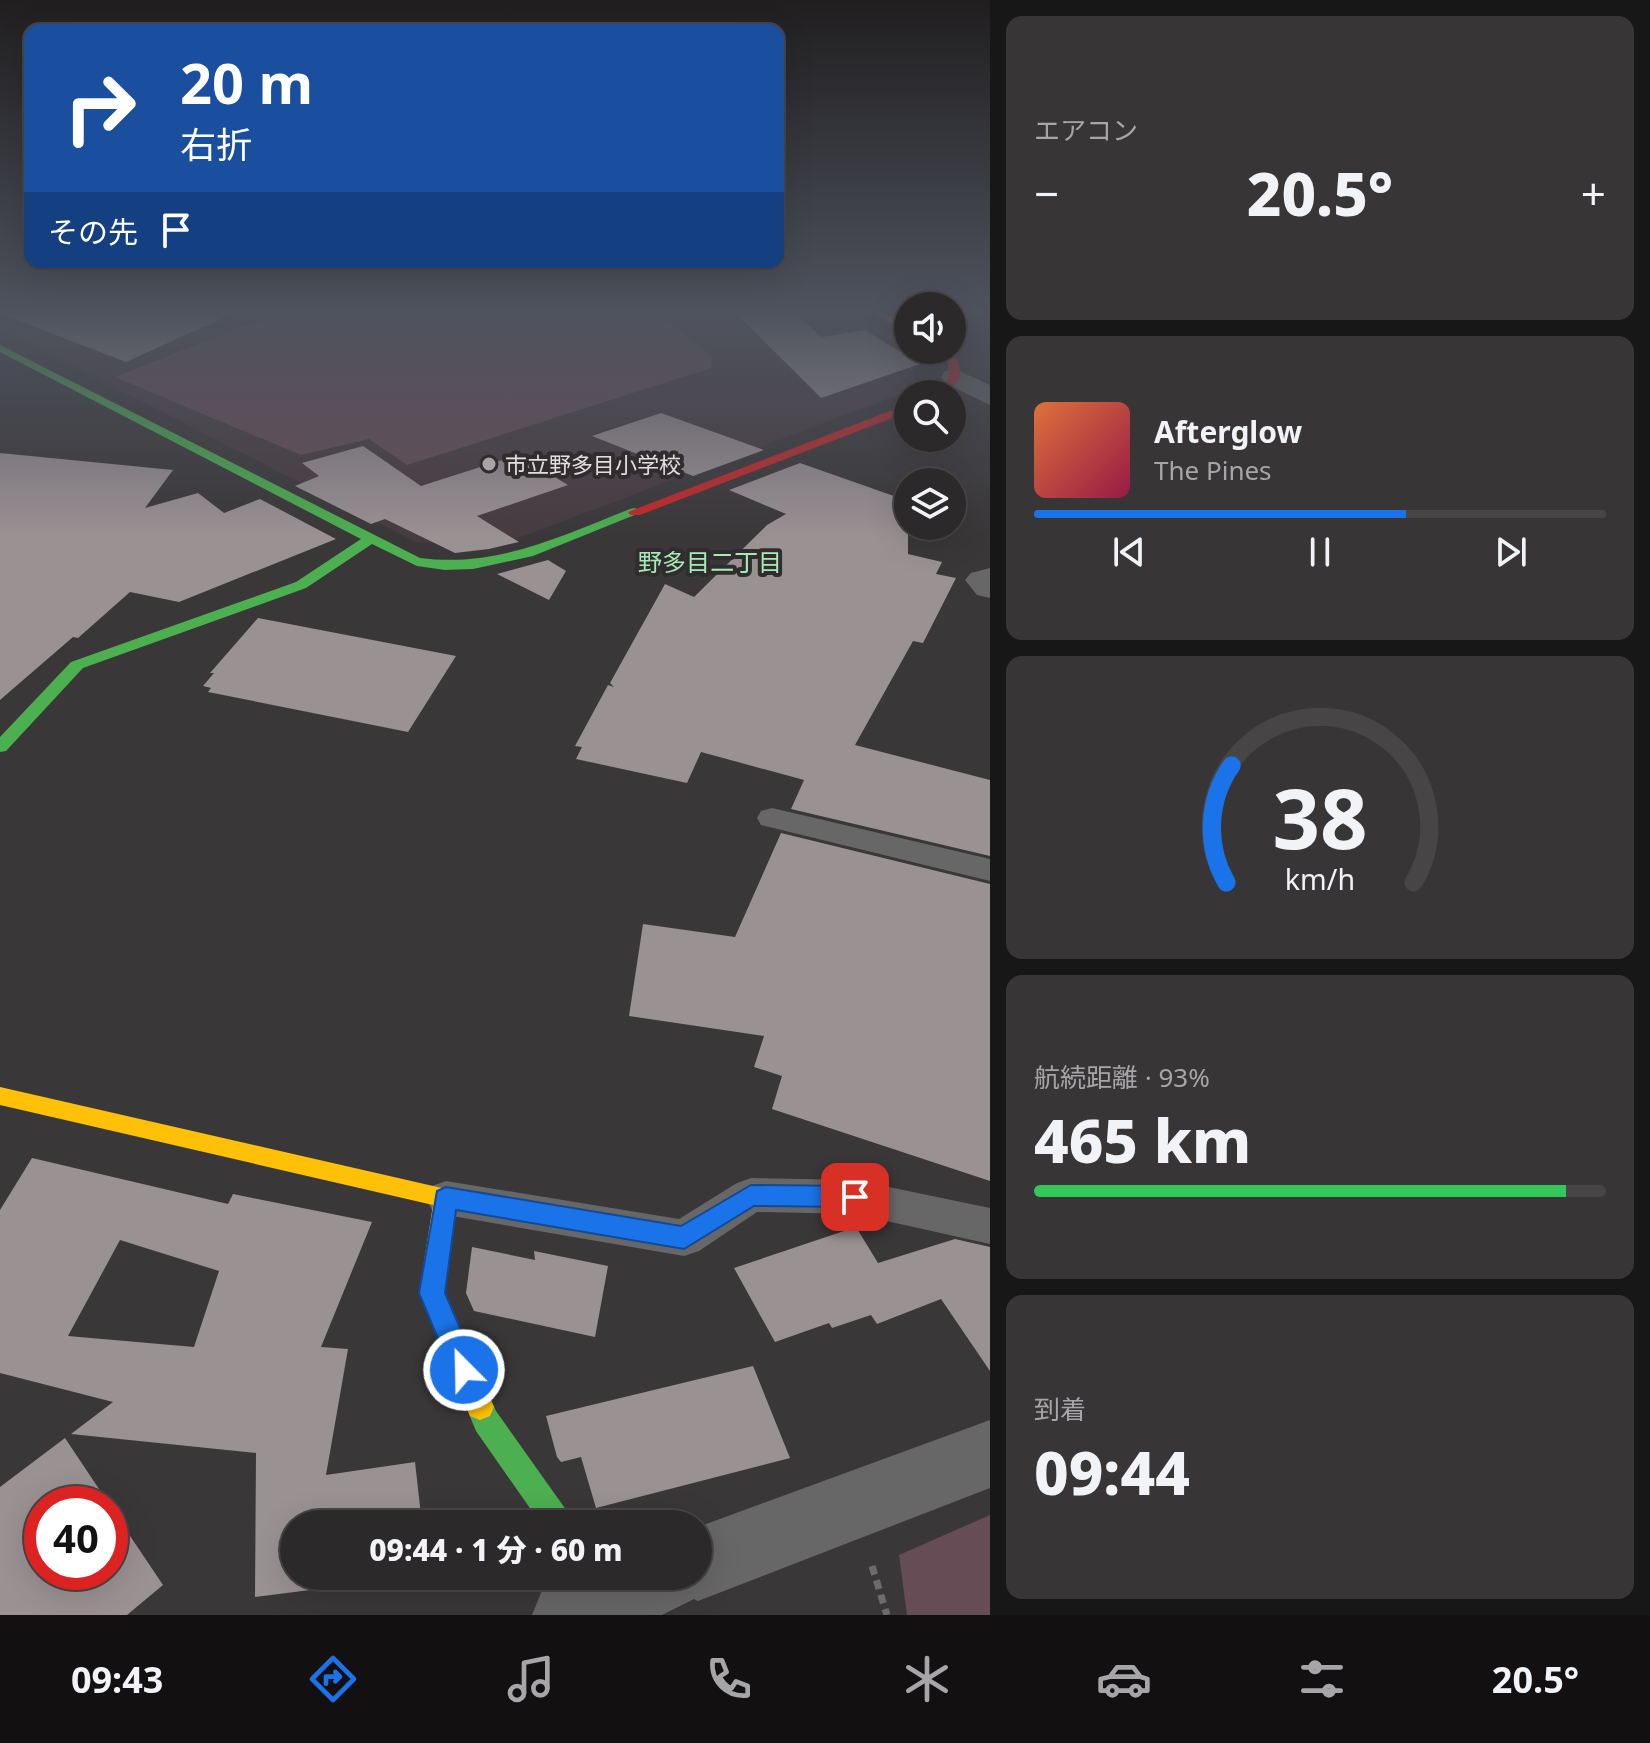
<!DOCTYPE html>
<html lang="ja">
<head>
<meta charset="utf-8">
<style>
  :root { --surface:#2c292a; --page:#383536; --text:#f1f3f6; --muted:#a6a6a8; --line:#484547; --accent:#1a73e8 }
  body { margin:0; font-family:"Noto Sans","Noto Sans JP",sans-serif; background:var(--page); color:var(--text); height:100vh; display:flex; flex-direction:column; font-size:30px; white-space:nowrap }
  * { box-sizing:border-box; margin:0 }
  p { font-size:26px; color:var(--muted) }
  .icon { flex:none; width:44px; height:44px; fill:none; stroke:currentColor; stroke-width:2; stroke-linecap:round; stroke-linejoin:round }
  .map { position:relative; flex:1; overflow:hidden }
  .side { display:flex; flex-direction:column; gap:16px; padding:16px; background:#181717; width:660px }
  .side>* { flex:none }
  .hud { position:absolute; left:24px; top:24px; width:760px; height:244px; border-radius:16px; box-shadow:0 8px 32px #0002,0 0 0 2px var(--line); background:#1a4fa0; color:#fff; overflow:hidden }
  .fabs { position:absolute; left:894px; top:292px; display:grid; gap:16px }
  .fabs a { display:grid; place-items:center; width:72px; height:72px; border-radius:50%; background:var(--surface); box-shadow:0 8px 32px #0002,0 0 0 2px var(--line); font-size:40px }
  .speed { position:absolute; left:24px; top:1486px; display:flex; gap:16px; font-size:40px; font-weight:700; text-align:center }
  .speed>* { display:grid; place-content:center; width:104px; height:104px; border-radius:50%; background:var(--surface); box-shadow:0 8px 32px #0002,0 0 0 2px var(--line); line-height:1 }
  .speed .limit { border:12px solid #d22; background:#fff; color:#111 }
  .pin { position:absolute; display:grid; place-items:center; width:68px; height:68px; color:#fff; margin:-34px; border-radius:16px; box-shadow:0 4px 12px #0006 }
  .me { position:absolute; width:88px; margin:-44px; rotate:337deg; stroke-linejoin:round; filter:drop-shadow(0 0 6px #0008) }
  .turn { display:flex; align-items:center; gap:28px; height:168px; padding:0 24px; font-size:36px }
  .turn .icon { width:104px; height:104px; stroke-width:2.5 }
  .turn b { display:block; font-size:56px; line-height:68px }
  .then { display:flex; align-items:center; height:76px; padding:0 24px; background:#0003; gap:16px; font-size:30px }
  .big { font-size:60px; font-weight:800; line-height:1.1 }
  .side .widget { flex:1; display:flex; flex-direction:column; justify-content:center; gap:12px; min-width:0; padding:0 28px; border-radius:16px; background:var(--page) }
  .side .dial { align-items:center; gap:0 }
  .dial svg { height:208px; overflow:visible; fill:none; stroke:var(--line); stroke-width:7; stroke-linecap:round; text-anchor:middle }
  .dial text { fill:var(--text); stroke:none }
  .song { display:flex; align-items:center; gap:24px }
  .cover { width:96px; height:96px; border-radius:12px; background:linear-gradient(135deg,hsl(20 70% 55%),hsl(340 70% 35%)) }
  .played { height:8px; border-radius:4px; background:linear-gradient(90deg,var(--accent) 65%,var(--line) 65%) }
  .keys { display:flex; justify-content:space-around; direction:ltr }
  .heat { display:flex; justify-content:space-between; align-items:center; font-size:44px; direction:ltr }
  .charge { height:12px; border-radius:6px; background:linear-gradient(90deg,#34c759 93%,var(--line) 0) }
  .trip { position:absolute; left:280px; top:1510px; width:432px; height:80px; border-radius:40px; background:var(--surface); box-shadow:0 8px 32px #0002,0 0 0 2px var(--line); font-weight:800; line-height:80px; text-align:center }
  .tab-bar { display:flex; height:128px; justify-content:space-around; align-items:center; background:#121011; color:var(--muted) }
  .tab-bar .icon { width:56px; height:56px }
  .tab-bar .current { color:var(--accent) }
  .tab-bar b { font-size:36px; color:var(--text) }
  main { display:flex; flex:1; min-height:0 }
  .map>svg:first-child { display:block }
  .built { fill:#473b3f }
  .green { fill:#664d55 }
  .building { fill:#9a9193; fill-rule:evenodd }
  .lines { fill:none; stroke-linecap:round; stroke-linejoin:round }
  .path { stroke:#6d6c6c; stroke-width:7; stroke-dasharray:9 6; stroke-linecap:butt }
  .lane { fill:#676767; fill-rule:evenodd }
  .street { fill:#676767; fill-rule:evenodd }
  .fast { fill:#4caf50; fill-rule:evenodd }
  .slow { fill:#ffc107; fill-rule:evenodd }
  .jam { fill:#c62828; fill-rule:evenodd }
  .route { fill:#1a73e8; stroke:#114b97; stroke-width:2 }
  .poi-dot { fill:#a7a4a5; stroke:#312c2d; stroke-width:3 }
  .labels { text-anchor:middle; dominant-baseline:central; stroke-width:8; stroke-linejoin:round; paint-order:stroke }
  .far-poi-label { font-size:22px; fill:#e2dedf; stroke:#312c2d; text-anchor:start }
  .far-neighbourhood-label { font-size:24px; fill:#a4ebb7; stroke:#312c2d }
</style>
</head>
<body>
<main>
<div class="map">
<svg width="990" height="1615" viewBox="0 0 990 1615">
  <rect width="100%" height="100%" fill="#3a3738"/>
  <path class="built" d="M69,312h783l56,32v6h4l2,39 -401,151 -95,3 -418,-214v-4z"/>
  <path class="green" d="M279,312h377l56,44 -1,12 -304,97 -38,-26 -68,16 -186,-78z
    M990,1515v100h-83l-8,-60z"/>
  <path class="building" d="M5,312h231l-110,50 -122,-47z
    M735,312h58l29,25 43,-7 55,34 -99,34z
    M661,413l103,37 -71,26 -101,-40z
    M363,446l58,40 97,-31 50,30 -91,31 42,26 -30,7 -34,4 -70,-34 -14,5 -76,-38 24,-10 -17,-13z
    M0,453l173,17 -28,38 53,-15 26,20 36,-14 76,40 -157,63 -49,-10 -52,46 -5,-1 -73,63z
    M800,463l108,38v53l34,8 -6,12 20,4 -33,65 -10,-2 -58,104 135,35v76l-199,-47 13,-29 -103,-28 -14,31 -111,-24 6,-12 -7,-1 33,-61 6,2 -4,-4 55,-99 29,13 73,-72 19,-11 -57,-24z
    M548,560l18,11 -17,29 -52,-26z
    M258,618l198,38 -48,76 -200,-40 3,-4 -8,-2 11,-13h-4z
    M781,833l209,51v297l-218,-72 10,-33 -28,-9 10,-31 -135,-20 14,-92 92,13z
    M32,1158l196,46 5,-10 139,28 -51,125 27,2 -22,126 89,-13 7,62h-128v52h127l-166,21 1,-144 -185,-19 42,-32 -113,-29v-163zM120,1240l99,31 -25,76 -126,-11z
    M856,1227l22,36 77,-24 35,8v124l-49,-72 -64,25 -6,-9 -39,13 -3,-5 -54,19 -41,-74z
    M472,1247l63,13 -1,-9 74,15 -13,71 -121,-26 -8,-18z
    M753,1366l37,92 -194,50 -15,-51 -20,5 -4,-5 -11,-41z
    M65,1438l44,66h-67v68h68v-66l53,79 -36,30h-127v-128z"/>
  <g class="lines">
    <path class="path" d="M872,1566l15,49"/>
    <path class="lane" d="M772,808l218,51v22l-229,-56 -4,-7 4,-7z
      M751,1178l104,2 135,28v36l-135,-30 -98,-2 -58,39 -15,5 -238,-41 -14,-5 -6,-12 6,-12 14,-5 233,38 58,-36z"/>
    <path class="street" d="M955,369l35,16v20l-45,-22 -4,-6 4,-6z
      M990,568v30l-13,-3 -12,-15 6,-7z
      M990,1420v68l-292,113 -4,-2 -32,16h-130l11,-27 31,-12h124v-49z"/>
    <path class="fast" d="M0,345l420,213c76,10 142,-22 210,-49l5,-1 7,4 -109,44 -60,13 -28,1 -28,-4 -45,-22 -66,44 -223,80 -77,83 -6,1v-15l71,-75 225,-80 65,-43 -361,-187z
      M480,1394l10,4 6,13 73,103 5,10h-33l-65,-93 -10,-24 4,-9z"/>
    <path class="slow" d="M871,312h12l25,14v7z
      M0,1087l455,104 3,7 -13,95 49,114 -4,9 -10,4 -10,-4 -51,-123 14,-88 -433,-100z"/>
    <path class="jam" d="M936,350h11l11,12 3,15 -14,17h-12l14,-17 -1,-14z
      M908,404v8l-268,103h-10l-2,-3z"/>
  </g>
  <linearGradient id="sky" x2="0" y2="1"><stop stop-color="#201e1f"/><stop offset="0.58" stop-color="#4f535e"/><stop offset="1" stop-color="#4f535e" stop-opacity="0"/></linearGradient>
  <rect width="990" height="538" fill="url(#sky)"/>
  <path class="route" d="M751,1185l104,1 9,3 3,8 -3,7 -9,3 -101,-1 -70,43 -228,-39 -11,83 33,77 -4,9 -10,4 -9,-4 -36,-86 18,-102 9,-4 235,39z"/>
  <circle class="poi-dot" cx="489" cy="464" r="8"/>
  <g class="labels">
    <g class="far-poi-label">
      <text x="505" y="464">市立野多目小学校</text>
    </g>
    <g class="far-neighbourhood-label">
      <text x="710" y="561">野多目二丁目</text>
    </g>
  </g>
</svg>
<div class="fabs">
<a><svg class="icon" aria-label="sound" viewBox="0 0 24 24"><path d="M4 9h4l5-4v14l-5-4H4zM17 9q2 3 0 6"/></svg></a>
<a><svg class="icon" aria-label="search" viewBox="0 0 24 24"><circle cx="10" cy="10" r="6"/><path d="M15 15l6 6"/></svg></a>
<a><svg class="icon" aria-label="layers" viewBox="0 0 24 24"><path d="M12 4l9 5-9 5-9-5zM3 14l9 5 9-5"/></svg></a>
</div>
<div class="speed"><div class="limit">40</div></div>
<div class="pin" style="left:855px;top:1197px;background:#d93025"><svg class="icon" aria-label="arrive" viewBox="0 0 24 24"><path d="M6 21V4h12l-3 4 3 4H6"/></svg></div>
<svg class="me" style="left:464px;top:1370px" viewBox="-20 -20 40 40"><circle r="17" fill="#1a73e8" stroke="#fff" stroke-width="3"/><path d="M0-11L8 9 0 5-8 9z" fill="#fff"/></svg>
<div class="trip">09:44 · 1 分 · 60 m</div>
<div class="hud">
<div class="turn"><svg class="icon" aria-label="right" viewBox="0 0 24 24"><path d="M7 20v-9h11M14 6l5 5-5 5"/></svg><div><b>20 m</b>右折</div></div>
<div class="then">その先<svg class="icon" aria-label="arrive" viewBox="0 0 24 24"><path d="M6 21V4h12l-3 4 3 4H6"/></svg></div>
</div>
</div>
<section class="side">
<div class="widget"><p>エアコン</p>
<div class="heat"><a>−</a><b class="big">20.5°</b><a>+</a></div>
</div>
<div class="widget">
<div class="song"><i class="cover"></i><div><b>Afterglow</b><p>The Pines</p></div></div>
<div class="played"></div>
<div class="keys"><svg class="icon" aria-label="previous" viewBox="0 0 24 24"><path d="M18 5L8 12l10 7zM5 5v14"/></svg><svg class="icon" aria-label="pause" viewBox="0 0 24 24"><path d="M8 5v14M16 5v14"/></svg><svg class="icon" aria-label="next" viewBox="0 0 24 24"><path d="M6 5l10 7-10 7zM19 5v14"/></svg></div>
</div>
<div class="widget dial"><svg viewBox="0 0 100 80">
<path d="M14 69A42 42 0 1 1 86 69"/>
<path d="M14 69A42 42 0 0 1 16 24" stroke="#1a73e8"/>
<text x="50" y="56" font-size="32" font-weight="700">38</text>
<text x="50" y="72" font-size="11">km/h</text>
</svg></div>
<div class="widget"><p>航続距離 · 93%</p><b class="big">465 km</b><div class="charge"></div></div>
<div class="widget"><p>到着</p><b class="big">09:44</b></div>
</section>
</main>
<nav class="tab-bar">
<b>09:43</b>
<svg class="icon current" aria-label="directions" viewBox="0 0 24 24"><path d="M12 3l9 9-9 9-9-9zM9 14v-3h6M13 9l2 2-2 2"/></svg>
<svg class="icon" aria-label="music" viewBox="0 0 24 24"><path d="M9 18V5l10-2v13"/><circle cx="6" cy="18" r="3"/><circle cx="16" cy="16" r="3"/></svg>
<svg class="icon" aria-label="phone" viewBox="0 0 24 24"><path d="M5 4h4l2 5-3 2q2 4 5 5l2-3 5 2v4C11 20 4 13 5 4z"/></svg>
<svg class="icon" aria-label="climate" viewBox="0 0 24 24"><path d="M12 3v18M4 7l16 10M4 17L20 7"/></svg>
<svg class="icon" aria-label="car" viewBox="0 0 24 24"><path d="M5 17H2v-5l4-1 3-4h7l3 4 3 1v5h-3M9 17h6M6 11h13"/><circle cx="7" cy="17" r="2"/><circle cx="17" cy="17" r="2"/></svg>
<svg class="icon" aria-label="filters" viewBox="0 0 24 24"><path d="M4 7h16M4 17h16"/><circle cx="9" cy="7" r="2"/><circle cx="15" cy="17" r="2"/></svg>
<b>20.5°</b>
</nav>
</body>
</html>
